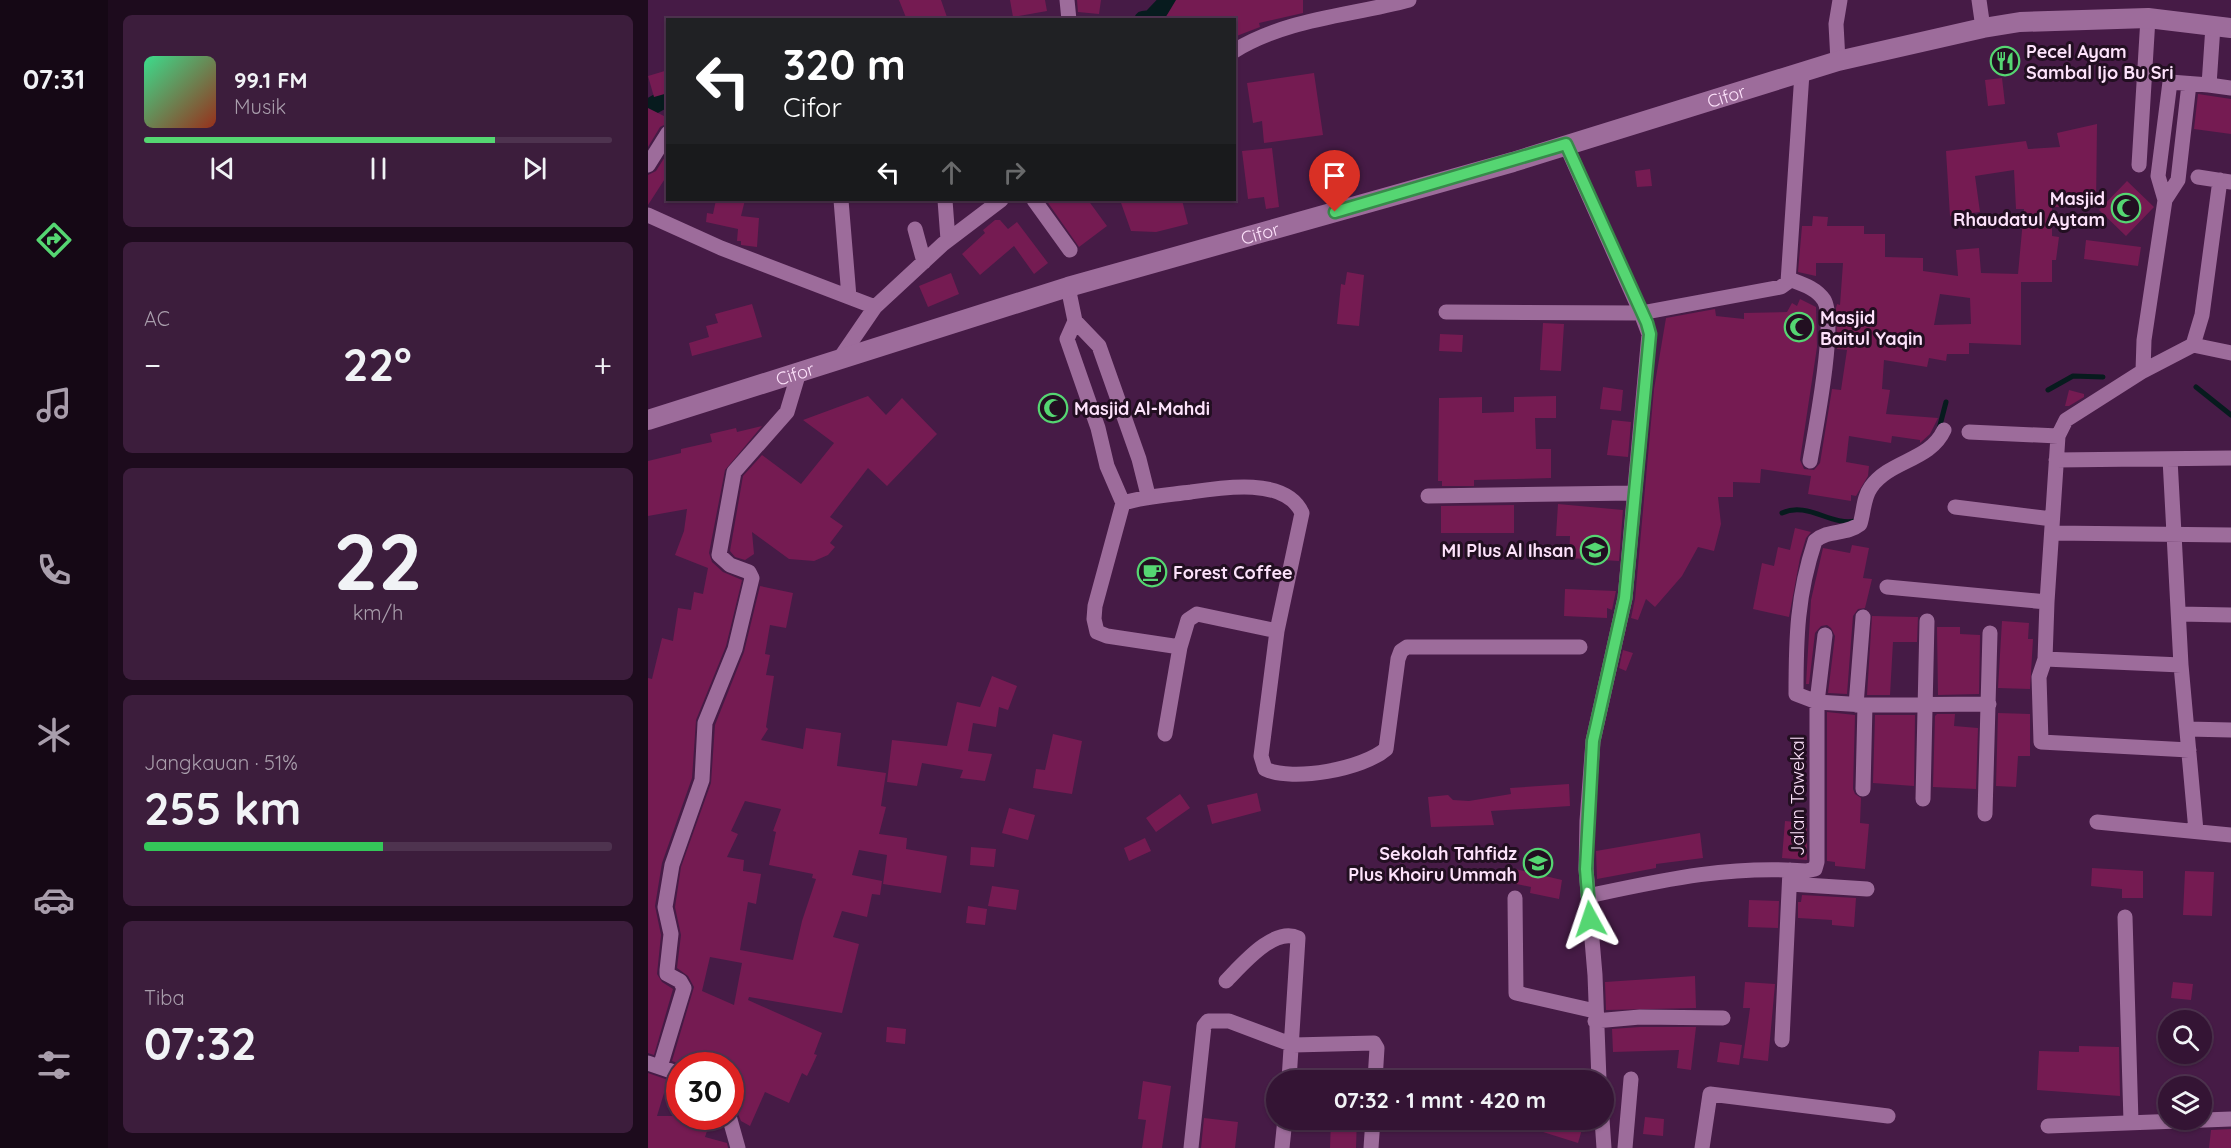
<!DOCTYPE html>
<html lang="id">
<head>
<meta charset="utf-8">
<style>
  :root { --surface:#341434; --page:#3c1d3c; --text:#f1f3f6; --muted:#a99eac; --line:#4e334f; --accent:#55d672 }
  body { margin:0; font-family:Quicksand,sans-serif; background:var(--page); color:var(--text); height:100vh; display:flex; flex-direction:column; font-size:22px; white-space:nowrap }
  * { box-sizing:border-box; margin:0 }
  p { font-size:20px; color:var(--muted) }
  .icon { flex:none; width:33px; height:33px; fill:none; stroke:currentColor; stroke-width:2; stroke-linecap:round; stroke-linejoin:round }
  .map { position:relative; flex:1; overflow:hidden }
  .drawer { display:flex; flex-direction:column; gap:15px; padding:15px; background:#1d0b1d; width:540px }
  .drawer>* { flex:none }
  .guide { position:absolute; left:18px; top:18px; width:570px; height:183px; border-radius:0px; box-shadow:0 2px 4px #0004,0 0 0 2px var(--line); background:#202124; color:#fff; overflow:hidden }
  .tools { position:absolute; left:1510px; top:1010px; display:grid; gap:12px }
  .tools a { display:grid; place-items:center; width:54px; height:54px; border-radius:50%; background:var(--surface); box-shadow:0 2px 4px #0004,0 0 0 2px var(--line); font-size:30px }
  .speed { position:absolute; left:18px; top:1052px; display:flex; gap:12px; font-size:30px; font-weight:700; text-align:center }
  .speed>* { display:grid; place-content:center; width:78px; height:78px; border-radius:50%; background:var(--surface); box-shadow:0 2px 4px #0004,0 0 0 2px var(--line); line-height:1 }
  .speed .limit { border:9px solid #d22; background:#fff; color:#111 }
  .pin { position:absolute; display:grid; place-items:center; width:51px; height:51px; color:#fff; margin:-62px -26px; border-radius:50% 50% 50% 0; rotate:-45deg; box-shadow:0 0 6px #0007 }
  .pin .icon { rotate:45deg }
  .me { position:absolute; width:66px; margin:-33px; rotate:355deg; stroke-linejoin:round; filter:drop-shadow(0 0 4px #0008) }
  .turn { display:flex; align-items:center; gap:21px; height:126px; padding:0 18px; font-size:27px }
  .turn .icon { width:78px; height:78px; stroke-width:2.5 }
  .turn b { display:block; font-size:42px; line-height:51px }
  .lanes { display:flex; align-items:center; height:57px; padding:0 18px; background:#0003; justify-content:center; gap:30px; direction:ltr }
  .lanes .off { opacity:.35 }
  .big { font-size:45px; font-weight:700; line-height:1.1 }
  .drawer .tile { flex:1; display:flex; flex-direction:column; justify-content:center; gap:9px; min-width:0; padding:0 21px; border-radius:9px; background:var(--page) }
  .drawer .dial { align-items:center; gap:0 }
  .dial b { font-size:78px; line-height:1 }
  .song { display:flex; align-items:center; gap:18px }
  .cover { width:72px; height:72px; border-radius:9px; background:linear-gradient(135deg,hsl(150 70% 55%),hsl(10 70% 35%)) }
  .played { height:6px; border-radius:3px; background:linear-gradient(90deg,var(--accent) 75%,var(--line) 75%) }
  .keys { display:flex; justify-content:space-around; direction:ltr }
  .heat { display:flex; justify-content:space-between; align-items:center; font-size:33px; direction:ltr }
  .charge { height:9px; border-radius:4px; background:linear-gradient(90deg,#34c759 51%,var(--line) 0) }
  .trip { position:absolute; left:618px; top:1070px; width:348px; height:60px; border-radius:30px; background:var(--surface); box-shadow:0 2px 4px #0004,0 0 0 2px var(--line); font-weight:700; line-height:60px; text-align:center }
  main { display:flex; flex:1; min-height:0 }
  .menu { display:flex; flex-direction:column; width:108px; justify-content:space-around; align-items:center; background:#150815; color:var(--muted) }
  .menu .icon { width:42px; height:42px }
  .menu .on { color:var(--accent) }
  .menu b { font-size:27px; color:var(--text) }
  .map>svg:first-child { display:block }
  .lines { fill:none; stroke-linecap:round; stroke-linejoin:round }
  .stream { stroke:#071b1e; stroke-width:5 }
  .canal { stroke:#071b1e; stroke-width:18 }
  .building { fill:#751b52; fill-rule:evenodd }
  .minor { stroke:#9d6c9b; stroke-width:15 }
  .tertiary { stroke:#9d6c9b; stroke-width:20 }
  .route-casing { stroke:#378b4a; stroke-width:15 }
  .route { stroke:#55d672; stroke-width:10 }
  .labels { text-anchor:middle; dominant-baseline:central; stroke-width:6; stroke-linejoin:round; paint-order:stroke }
  .poi-label { font-size:18px; font-weight:bold; fill:#fde2fb; stroke:#220f21; text-anchor:start }
  .street-label { font-size:18px; fill:#fde2fb; stroke:#220f21 }
</style>
</head>
<body>
<main>
<nav class="menu">
<b>07:31</b>
<svg class="icon on" aria-label="directions" viewBox="0 0 24 24"><path d="M12 3l9 9-9 9-9-9zM9 14v-3h6M13 9l2 2-2 2"/></svg>
<svg class="icon" aria-label="music" viewBox="0 0 24 24"><path d="M9 18V5l10-2v13"/><circle cx="6" cy="18" r="3"/><circle cx="16" cy="16" r="3"/></svg>
<svg class="icon" aria-label="phone" viewBox="0 0 24 24"><path d="M5 4h4l2 5-3 2q2 4 5 5l2-3 5 2v4C11 20 4 13 5 4z"/></svg>
<svg class="icon" aria-label="climate" viewBox="0 0 24 24"><path d="M12 3v18M4 7l16 10M4 17L20 7"/></svg>
<svg class="icon" aria-label="car" viewBox="0 0 24 24"><path d="M5 17H2v-5l4-1 3-4h7l3 4 3 1v5h-3M9 17h6M6 11h13"/><circle cx="7" cy="17" r="2"/><circle cx="17" cy="17" r="2"/></svg>
<svg class="icon" aria-label="filters" viewBox="0 0 24 24"><path d="M4 7h16M4 17h16"/><circle cx="9" cy="7" r="2"/><circle cx="15" cy="17" r="2"/></svg>
</nav>
<section class="drawer">
<div class="tile">
<div class="song"><i class="cover"></i><div><b>99.1 FM</b><p>Musik</p></div></div>
<div class="played"></div>
<div class="keys"><svg class="icon" aria-label="previous" viewBox="0 0 24 24"><path d="M18 5L8 12l10 7zM5 5v14"/></svg><svg class="icon" aria-label="pause" viewBox="0 0 24 24"><path d="M8 5v14M16 5v14"/></svg><svg class="icon" aria-label="next" viewBox="0 0 24 24"><path d="M6 5l10 7-10 7zM19 5v14"/></svg></div>
</div>
<div class="tile"><p>AC</p>
<div class="heat"><a>−</a><b class="big">22°</b><a>+</a></div>
</div>
<div class="tile dial"><b>22</b><p>km/h</p></div>
<div class="tile"><p>Jangkauan · 51%</p><b class="big">255 km</b><div class="charge"></div></div>
<div class="tile"><p>Tiba</p><b class="big">07:32</b></div>
</section>
<div class="map">
<svg width="1583" height="1148" viewBox="0 0 1583 1148">
  <rect width="100%" height="100%" fill="#461b46"/>
  <g class="lines">
    <path class="stream" d="M1548,387l35,28
      M1400,390l25,-14 30,1
      M1291,429l7,-27
      M1134,513c25,-12 49,13 73,8"/>
    <path class="canal" d="M495,20l8,-1 18,-19
      M0,108l20,-11"/>
  </g>
  <path class="building" d="M251,0h42l7,20h-41z
    M362,0h35l2,11 -34,6z
    M429,0h24l-2,14 -21,-2z
    M528,0h127v13l-44,10 1,4 -26,10v-17h-70z
    M20,70v23l-14,4 -6,-21z
    M666,73l9,62 -59,8 -2,-22 -9,2 -6,-40z
    M1354,78l3,26 -17,2 -3,-26z
    M1550,94l33,5v35l-37,-5z
    M0,108l20,10v5l-8,4 -12,20z
    M1449,124l-1,83h-44v29l7,1 -3,23h-4v22h-31v63l-52,-2v11h-22l-1,7 -17,-3 -2,9 -43,-7 -2,29 8,1 -4,24 52,4 -8,16 -10,9v-3l-28,-4 -1,7 -42,-7 -3,26 23,4 -1,10 -12,20 -5,-1v6l-43,-7 3,-18 -50,-7 -1,14 -27,-1v15h-15l3,27 -7,27 -16,-4 -16,29 -27,31 -9,-8 -8,21 -7,-2 4,-19 19,-210 12,-71 49,-9 1,7 28,3v-6l43,-1 5,-9 5,3 3,-7 16,8 1,40 -17,113 4,9 10,1 6,-7 12,-74 9,1 6,-40 -10,-1 -1,-41 1,-4 3,1 3,-42h-27v13l-18,-4 4,-46h10l1,-10 15,1 -1,9h37v8h21v23l38,1v13l35,5 -2,-26 23,-2 2,25 37,1 6,-65h-8l-2,-39 -39,6 5,36 -30,4 -4,-65 80,-10 2,8 32,-2 -3,-14zM1292,294l30,4 1,26 -37,1z
    M624,148l7,59 -13,2 -2,-12 -16,2 -6,-48z
    M20,152v22l-20,31v-30l8,-4z
    M1002,169l2,17 -15,1 -2,-16z
    M1479,181l27,26 -28,29 -27,-26z
    M68,200h29l-4,16 18,2 -2,29 -16,-2v-4h-4l1,-12 -32,-7 1,-9 6,1z
    M398,200h42l19,26 -28,21z
    M472,200h62l6,24 -32,8 -25,-1z
    M347,220h5l8,9 9,-7 31,41 -14,11 -20,-28 -34,29 -18,-21 23,-21 -2,-3z
    M1438,240l55,7 -3,19 -54,-7z
    M699,272l17,3 -5,51 -22,-2 4,-40 4,1z
    M303,273l8,21 -31,13 -9,-21z
    M104,304l10,33 -70,19 -3,-13 20,-6 -3,-11 12,-3 -3,-9z
    M895,323l21,1 -3,47 -21,-1z
    M792,334l23,1 -1,17 -23,-1z
    M955,387l20,3 -2,21 -21,-2z
    M1421,390l15,4v3l-15,9h-4z
    M220,396l18,19 16,-17 35,36 -50,52 -19,-18 -38,49 13,9 -13,17 5,4 -7,8 -14,6 -25,-2 -37,-27 2,22 -9,6 -10,-3 -5,-6 13,-75 19,-21 39,29 33,-41 -31,-23z
    M908,396v22h-21l1,31h15v29l-77,2v6h-32v-5h-4l1,-83 43,-1v16l32,-1v-15z
    M964,420l19,2 -3,35 -21,-2z
    M114,426l-37,44 -16,83 3,9 11,10 19,8 -16,66 -30,74 -4,58 -30,85 -7,43 6,29 -4,39 5,8 11,7 -19,66 -6,-2v-375l4,1 10,-41 11,3 5,-33 13,2 3,-18 9,2 5,-26 -33,-13 9,-24 3,-22 -39,7v-55l33,-8v-4l31,-7 -2,-8 26,-6 1,4z
    M910,504l65,6 -4,51 -50,-3 1,-22h-14z
    M866,505v28h-73v-27z
    M1147,528l16,4 -5,6 -6,20 -11,59 -36,-8 9,-46 12,3 4,-19 12,3z
    M1204,545l17,3 -6,30 9,1 -7,29 -7,1 -5,7 -6,78 -19,-1 7,-57 -4,-8 -4,-3 -6,1 -6,7 -6,51h-3l5,-84 12,-52 27,5z
    M112,586l33,7 -7,35 -16,-3 -5,29 5,1 -4,20 8,1 -8,51 2,2 -7,11 42,9 3,-21 35,5 -4,33 49,7 -5,33 5,1 -7,27 28,4 -1,11 41,7 -6,37 -58,-9 4,-29 -28,-5 -7,25 30,6 -2,14 -8,-1 -5,23 -25,-6 -9,26 26,7 -17,69 -93,-16 -1,3 74,33 -8,21 3,1 -5,11 -5,10 -5,-3 -13,30 -24,-11 -15,34 -9,-5 -5,-12 -6,-3v-41h-46l-12,-4 22,-74 -6,-11 -11,-8 4,-33 -6,-28 6,-40 30,-84 4,-58 29,-73zM97,801l36,8 -8,22 3,1 -7,33 44,9 -1,4 4,1 -14,42 -9,39 -53,-10 8,-48 8,2 5,-30 -18,-3 1,-11 -17,-3 11,-23 -7,-3zM62,957l32,6 -8,42 -32,-14z
    M917,589l51,2 -4,19 -5,-2v10l-43,-2z
    M1224,616l46,1 -1,25h-24l-3,53h-23z
    M1354,621l27,2 -1,16h5l-3,50 -32,-1z
    M1289,627h23v7l20,1 -1,59 -41,1z
    M975,650l10,3 -7,18 -7,-3z
    M344,676l25,10 -9,24 -9,-3 -3,20 -23,-4 -5,28 24,3 -7,27 -25,-3 3,-8 -41,-7 -5,23 -30,-4 5,-42 55,6 10,-44 23,5z
    M1179,712l28,3 -2,74 2,5 6,4 -1,25 9,1 -4,45 -30,-3v-4l-8,-1z
    M1350,713l32,1v42h-12l-2,31 -20,-1z
    M1289,714h18l-1,12 24,2 -2,61 -43,-2 2,-71z
    M1227,715h40l-1,71 -41,-3z
    M405,734l29,7 -10,53 -39,-6 3,-19 9,1z
    M921,784l1,22 -79,5 3,14 -63,2 -3,-30 20,-2 5,5 16,1 42,-7 -1,-6z
    M609,793l4,18 -49,13 -5,-19z
    M532,794l10,14 -34,24 -10,-14z
    M361,808l26,7 -7,25 -26,-7z
    M1137,821l22,2v37l-25,-2z
    M1052,833l3,25 -47,6v4l-59,11 -1,-28z
    M497,838l6,13 -22,10 -5,-13z
    M323,847l25,2 -2,18 -24,-2z
    M863,868l51,12 -3,19 -29,-6 1,-6 -24,-5z
    M1444,868l51,3v27h-21v-9l-31,-3z
    M1537,871l29,1 -2,44 -29,-1z
    M344,886l27,4 -3,20 -28,-4z
    M1154,895l54,3 -2,29 -22,-2v-5l-34,-2v-16h3z
    M1101,900l30,1 -1,27 -30,-1z
    M320,906l19,3 -2,16 -19,-2z
    M1047,976l1,32 -90,2 -1,-28z
    M1097,982l30,2 -7,77 -25,-3 7,-50h-7z
    M1525,982l20,2 -2,16 -20,-2z
    M239,1027l19,2 -1,15 -19,-2z
    M992,1027h56l-5,43 -14,-2 2,-18 -66,2 -1,-23z
    M1072,1042l22,3 -3,20 -22,-3z
    M1431,1046l40,1 1,49 -83,-6 2,-39 40,1z
    M0,1073l20,7 -11,36h55l-7,21 22,6 1,5h-80z
    M495,1081l28,5 -9,62h-20l4,-28 -8,-1z
    M997,1117l19,2 -1,17 -20,-2z
    M556,1118l34,4 -3,26h-34z
    M683,1119h26l-1,29h-26z
    M863,1119h74l-7,24 -67,-21z
    M1583,1129v19h-22l2,-18z"/>
  <g class="lines">
    <path class="minor" d="M419,0l2,20
      M1331,0l4,28
      M1565,26l-4,59 22,3
      M586,51c54,-33 116,-35 175,-51
      M1190,61l-2,-37 4,-24
      M0,165l20,-32
      M1491,165l9,-147
      M1550,177l33,5
      M193,200l8,97
      M297,200l3,40
      M386,200l36,50
      M1517,200l-7,-24 12,-94 39,3
      M0,215l73,33 154,59
      M267,229l9,33
      M1141,279c13,5 27,9 35,21 13,21 -9,132 -14,161
      M420,287l7,34 -8,18 31,89 9,38 16,37 -28,103 -1,13 3,13 10,4 73,11 -15,87
      M798,312l195,1 -75,-168
      M427,321l24,25 40,113 9,36
      M1545,345l38,8
      M190,361l37,-54 68,-63 58,-44
      M1495,371l1,-31 21,-140 13,-20 11,-96
      M1321,432l89,4
      M1522,459l11,206 15,166
      M1408,460l175,-2
      M780,496l206,-3
      M475,503c23,-7 45,-8 68,-11 32,-5 95,-15 111,21l-25,118 -80,-17 -9,6 -8,27
      M1307,507l97,12
      M1404,533l179,2
      M1239,587l160,15 11,-166 8,-16 77,-49 50,-26 9,-30 18,-135
      M1399,602l-2,57 -6,18 2,65 148,8
      M1531,614l52,1
      M629,631l-16,125 4,13c28,13 98,0 121,-20l12,-90 3,-8 6,-4h173
      M1177,635l-8,67 -21,-8c0,-56 1,-99 19,-153 14,-12 31,-6 45,-17 4,-12 3,-26 11,-37 19,-27 59,-26 73,-57
      M1397,659l136,6
      M1208,705l7,-88
      M1539,729l44,1
      M1215,789l2,-84
      M1275,799l4,-178
      M1337,814l5,-181
      M1449,822l134,13
      M1142,884l77,5
      M940,896c75,-16 141,-31 218,-25l9,-2 2,-7v-160l48,3 124,-1
      M867,898l1,95 79,18
      M1477,917l6,205
      M578,981c15,-15 48,-55 72,-43l-9,142
      M947,1021l45,-4 83,1
      M1134,1040l8,-170
      M0,1063l32,11
      M12,1067l24,-79 -4,-7 -13,-7v-4l4,-36 -6,-27 7,-42 30,-85 3,-57 30,-74 17,-71 -3,-6 -19,-7 -11,-10 15,-83 53,-60 12,-40
      M951,1080l-4,-105 -9,-106 1,-48 6,-80 32,-143 24,-264 -8,-21 140,-26 7,-5 14,-209
      M81,1116l9,32
      M954,1119l2,29
      M1400,1126l183,-7
      M543,1148l13,-122 4,-5h21l64,24 81,-2 3,5 -2,32
      M634,1148l3,-29
      M723,1148l2,-29
      M977,1148l6,-69
      M1054,1148l8,-54 178,22"/>
    <path class="tertiary" id="s1" d="M0,420l420,-133 445,-125 325,-101 145,-33 37,-6 128,-4 83,10"/>
  </g>
  <g class="lines">
    <g class="route-casing">
      <path id="route" d="M687,212l231,-68 81,179 3,11 -25,264 -32,143 -7,128 4,50"/>
    </g>
    <use href="#route" class="route"/>
  </g>
  <defs>
    <g id="restaurant-ring" transform="scale(1.5)"><circle r="9.5" fill="#220f21" stroke="#55d672" stroke-width="1.5"/><path d="M-5-6h1v4h1v-4h1v4h1v-4h1v5L-1.5 .5V6h-2V.5L-5-1ZM5-6V6H3V1.5H1.5Q1.5-4 5-6Z" fill="#55d672"/></g>
    <g id="mosque-ring" transform="scale(1.5)"><circle r="9.5" fill="#220f21" stroke="#55d672" stroke-width="1.5"/><path d="M3.5-4.9A6 6 0 1 0 3.5 4.9A5 5 0 1 1 3.5-4.9Z" fill="#55d672"/></g>
    <g id="school-ring" transform="scale(1.5)"><circle r="9.5" fill="#220f21" stroke="#55d672" stroke-width="1.5"/><path d="M0-5L7-2L0 1L-7-2ZM-4 1L0 2.5L4 1V4Q0 6-4 4Z" fill="#55d672"/></g>
    <g id="cafe-ring" transform="scale(1.5)"><circle r="9.5" fill="#220f21" stroke="#55d672" stroke-width="1.5"/><path d="M-5.5-4.5H6V0H3Q3 3.5 0 3.5H-2.5Q-5.5 3.5-5.5 0ZM3-3.2v2h1.7v-2ZM-6 4.5H4V6H-6Z" fill="#55d672"/></g>
  </defs>
  <g fill-rule="evenodd">
    <use href="#restaurant-ring" x="1357" y="61"/>
    <use href="#mosque-ring" x="1478" y="208"/>
    <use href="#mosque-ring" x="1151" y="327"/>
    <use href="#mosque-ring" x="405" y="408"/>
    <use href="#school-ring" x="947" y="550"/>
    <use href="#cafe-ring" x="504" y="572"/>
    <use href="#school-ring" x="890" y="863"/>
  </g>
  <g class="labels">
    <g class="poi-label">
      <text x="1378" y="51">Pecel Ayam<tspan x="1378" dy="21">Sambal Ijo Bu Sri</tspan></text>
      <text x="1457" y="198" text-anchor="end">Masjid<tspan x="1457" dy="21">Rhaudatul Aytam</tspan></text>
      <text x="1172" y="317">Masjid<tspan x="1172" dy="21">Baitul Yaqin</tspan></text>
      <text x="426" y="408">Masjid Al-Mahdi</text>
      <text x="926" y="550" text-anchor="end">MI Plus Al Ihsan</text>
      <text x="525" y="572">Forest Coffee</text>
      <text x="869" y="853" text-anchor="end">Sekolah Tahfidz<tspan x="869" dy="21">Plus Khoiru Ummah</tspan></text>
    </g>
    <g class="street-label">
      <text stroke="none"><textPath href="#s1" startOffset="1126">Cifor</textPath></text>
      <text stroke="none"><textPath href="#s1" startOffset="640">Cifor</textPath></text>
      <text stroke="none"><textPath href="#s1" startOffset="154">Cifor</textPath></text>
      <text transform="translate(1149 796) rotate(-90)">Jalan Tawekal</text>
    </g>
  </g>
</svg>
<div class="tools">
<a><svg class="icon" aria-label="search" viewBox="0 0 24 24"><circle cx="10" cy="10" r="6"/><path d="M15 15l6 6"/></svg></a>
<a><svg class="icon" aria-label="layers" viewBox="0 0 24 24"><path d="M12 4l9 5-9 5-9-5zM3 14l9 5 9-5"/></svg></a>
</div>
<div class="speed"><div class="limit">30</div></div>
<div class="pin" style="left:687px;top:212px;background:#d93025"><svg class="icon" aria-label="arrive" viewBox="0 0 24 24"><path d="M6 21V4h12l-3 4 3 4H6"/></svg></div>
<svg class="me" style="left:942px;top:919px" viewBox="-20 -20 40 40"><path d="M0-17L14 15 0 8-14 15z" fill="#55d672" stroke="#fff" stroke-width="4"/></svg>
<div class="trip">07:32 · 1 mnt · 420 m</div>
<div class="guide">
<div class="turn"><svg class="icon" aria-label="left" viewBox="0 0 24 24"><path d="M17 20v-9H6M10 6l-5 5 5 5"/></svg><div><b>320 m</b>Cifor</div></div>
<div class="lanes"><svg class="icon" aria-label="left" viewBox="0 0 24 24"><path d="M17 20v-9H6M10 6l-5 5 5 5"/></svg><svg class="icon off" aria-label="ahead" viewBox="0 0 24 24"><path d="M12 20V5M6 11l6-6 6 6"/></svg><svg class="icon off" aria-label="right" viewBox="0 0 24 24"><path d="M7 20v-9h11M14 6l5 5-5 5"/></svg></div>
</div>
</div>
</main>
</body>
</html>
